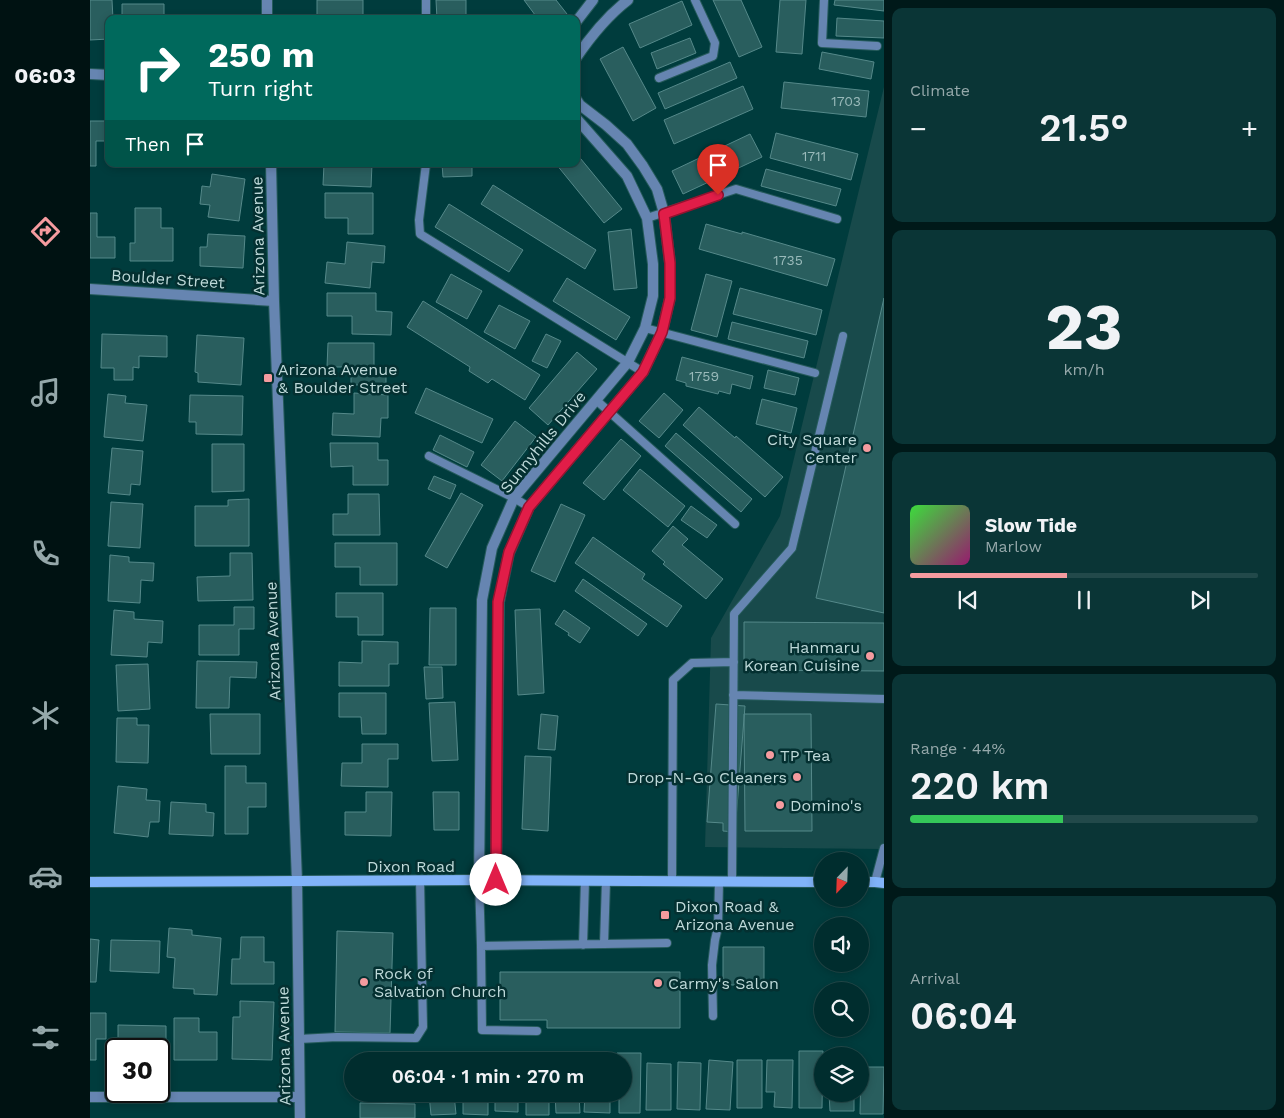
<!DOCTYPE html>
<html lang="en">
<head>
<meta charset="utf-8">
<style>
  :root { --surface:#002d2e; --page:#0a3536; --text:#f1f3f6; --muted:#95a8aa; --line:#22494a; --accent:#f59b9f }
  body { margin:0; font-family:"Work Sans",sans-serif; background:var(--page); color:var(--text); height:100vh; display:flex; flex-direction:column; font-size:19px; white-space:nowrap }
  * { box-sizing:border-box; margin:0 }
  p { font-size:16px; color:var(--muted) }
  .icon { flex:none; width:28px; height:28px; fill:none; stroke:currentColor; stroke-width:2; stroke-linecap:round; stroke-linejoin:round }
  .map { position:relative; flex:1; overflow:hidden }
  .panel { display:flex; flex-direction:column; gap:8px; padding:8px; background:#001919; width:400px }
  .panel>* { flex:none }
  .guide { position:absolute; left:15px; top:15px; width:475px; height:152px; border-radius:10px; box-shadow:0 2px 8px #0003,0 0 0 1px var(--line); background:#00695c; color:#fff; overflow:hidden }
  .needle { width:32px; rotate:203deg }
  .buttons { position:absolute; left:724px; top:852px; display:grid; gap:10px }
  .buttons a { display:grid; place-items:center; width:55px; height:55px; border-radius:50%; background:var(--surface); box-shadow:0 2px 8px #0003,0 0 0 1px var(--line); font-size:25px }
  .speed { position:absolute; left:15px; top:1038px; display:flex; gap:10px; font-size:25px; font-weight:700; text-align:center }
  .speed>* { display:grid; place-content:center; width:65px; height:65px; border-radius:50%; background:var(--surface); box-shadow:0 2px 8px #0003,0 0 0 1px var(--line); line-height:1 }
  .speed .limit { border:2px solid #111; border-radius:8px; background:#fff; color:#111 }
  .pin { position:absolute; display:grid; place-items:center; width:42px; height:42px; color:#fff; margin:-51px -21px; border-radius:50% 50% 50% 0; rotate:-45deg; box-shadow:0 0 5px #0007 }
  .pin .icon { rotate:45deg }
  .me { position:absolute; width:55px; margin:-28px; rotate:0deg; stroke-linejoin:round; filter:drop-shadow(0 0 4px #0008) }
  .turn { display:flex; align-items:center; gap:18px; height:105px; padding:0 20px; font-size:22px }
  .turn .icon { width:65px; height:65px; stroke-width:2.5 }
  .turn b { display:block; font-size:35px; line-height:42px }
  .then { display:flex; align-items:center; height:48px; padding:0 20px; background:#0003; gap:10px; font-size:19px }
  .big { font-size:38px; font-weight:600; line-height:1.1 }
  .panel .tile { flex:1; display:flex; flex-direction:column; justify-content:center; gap:8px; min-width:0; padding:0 18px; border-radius:10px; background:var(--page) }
  .panel .dial { align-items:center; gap:0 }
  .dial b { font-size:65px; line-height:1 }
  .song { display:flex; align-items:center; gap:15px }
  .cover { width:60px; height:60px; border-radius:8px; background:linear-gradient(135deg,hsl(120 70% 55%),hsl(320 70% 35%)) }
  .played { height:5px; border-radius:2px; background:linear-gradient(90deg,var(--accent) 45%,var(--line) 45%) }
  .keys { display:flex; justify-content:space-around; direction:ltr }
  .heat { display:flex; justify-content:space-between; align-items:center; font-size:28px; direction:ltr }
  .charge { height:8px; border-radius:4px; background:linear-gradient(90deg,#34c759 44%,var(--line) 0) }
  .trip { position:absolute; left:254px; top:1052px; width:288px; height:50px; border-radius:25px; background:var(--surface); box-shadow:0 2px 8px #0003,0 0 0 1px var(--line); font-weight:600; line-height:50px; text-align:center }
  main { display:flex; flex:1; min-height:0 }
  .tabs { display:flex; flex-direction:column; width:90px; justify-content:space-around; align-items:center; background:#001212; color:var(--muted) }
  .tabs .icon { width:35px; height:35px }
  .tabs .active { color:var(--accent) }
  .tabs b { font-size:22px; color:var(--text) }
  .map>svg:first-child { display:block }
  .built { fill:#184a4b }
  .building { fill:#295e5e; stroke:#55898a }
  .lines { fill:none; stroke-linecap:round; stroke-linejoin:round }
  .lane-casing { stroke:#265b5c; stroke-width:10 }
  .street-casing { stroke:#265b5c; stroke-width:12 }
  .secondary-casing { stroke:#265b5c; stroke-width:12 }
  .lane { stroke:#6685b1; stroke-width:8 }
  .street { stroke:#6685b1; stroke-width:10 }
  .secondary { stroke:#81b3f9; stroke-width:10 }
  .route-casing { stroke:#92132f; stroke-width:12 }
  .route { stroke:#e11d48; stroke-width:9 }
  .poi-dot { fill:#f59b9f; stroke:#043031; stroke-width:2 }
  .labels { text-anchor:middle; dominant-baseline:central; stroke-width:5; stroke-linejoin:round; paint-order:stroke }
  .number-label { font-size:14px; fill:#99baba }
  .street-label { font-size:16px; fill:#bed9d9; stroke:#043031 }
  .poi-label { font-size:16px; fill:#bed9d9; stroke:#043031; text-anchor:start }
</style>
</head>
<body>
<main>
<nav class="tabs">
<b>06:03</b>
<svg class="icon active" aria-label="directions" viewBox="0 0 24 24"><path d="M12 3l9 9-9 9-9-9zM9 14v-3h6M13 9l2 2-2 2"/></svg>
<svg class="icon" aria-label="music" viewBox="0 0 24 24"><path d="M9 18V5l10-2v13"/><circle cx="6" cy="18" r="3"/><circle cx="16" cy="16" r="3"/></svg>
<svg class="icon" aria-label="phone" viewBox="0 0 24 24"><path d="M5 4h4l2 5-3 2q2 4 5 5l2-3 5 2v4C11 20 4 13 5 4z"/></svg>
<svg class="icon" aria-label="climate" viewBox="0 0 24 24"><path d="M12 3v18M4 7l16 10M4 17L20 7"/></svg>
<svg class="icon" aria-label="car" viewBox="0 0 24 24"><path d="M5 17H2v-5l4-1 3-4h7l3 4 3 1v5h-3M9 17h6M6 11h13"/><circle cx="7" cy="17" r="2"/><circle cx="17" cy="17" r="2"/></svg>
<svg class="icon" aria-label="filters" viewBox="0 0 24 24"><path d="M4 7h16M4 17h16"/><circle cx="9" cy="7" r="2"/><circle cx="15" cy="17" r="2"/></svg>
</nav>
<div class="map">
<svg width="794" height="1118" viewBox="0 0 794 1118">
  <rect width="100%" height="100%" fill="#003c3d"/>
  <path class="built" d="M794,87v762l-179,-2 6,-209 69,-122z"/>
  <path class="building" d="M0,0h22l1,19h-4v20l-19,1z
    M227,0h46v16h13v3h-37v-2h-22z
    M346,0h30v19h-29z
    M434,0h32l11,14 -7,5h-22z
    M623,0h28l21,47 -23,10z
    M690,0h26l-4,54 -26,-2z
    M745,0h49v11l-50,-6z
    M592,1l10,24 -52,23 -11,-24z
    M32,4h42v15h-42z
    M747,18l47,3v17l-48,-2z
    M600,38l6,15 -39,16 -6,-16z
    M533,47l33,61 -23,13 -33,-62z
    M732,52l52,10 -3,17 -52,-10z
    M640,62l7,16 -72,31 -7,-16z
    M694,82l85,9 -3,26 -85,-9z
    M653,86l10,23 -79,35 -10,-24z
    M0,121h19v20h-13v25h-6z
    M686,133l82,21 -7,26 -81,-22z
    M660,134l12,23 -79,37 -11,-23z
    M486,153l46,56 -18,14 -48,-59h20z
    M234,164h48l-1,23 -48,-2z
    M352,164h30v12l-29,1z
    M676,169l75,20 -5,17 -75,-20z
    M122,174l33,5 -6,42 -31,-4 2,-12 -10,-1 2,-18 8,1z
    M403,185l103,65 -11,19 -104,-65z
    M235,193h48v41h-25v-16h-23z
    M359,204l74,46 -14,22 -74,-45z
    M45,208h26v20h12v33h-43v-18h5z
    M0,213h7v24h18v21h-25z
    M616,224l36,10v-2l93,27 -8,27 -128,-37z
    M541,229l6,59 -23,2 -6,-58z
    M118,234l37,2 -2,32 -43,-2v-19h7z
    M257,242l38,4 -1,17 -12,-1 -2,26 -45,-5 2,-21 18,2z
    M361,274l31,17 -15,28 -31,-17z
    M616,274l26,7 -15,56 -26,-7z
    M477,278l63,39 -14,23 -63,-39z
    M650,288l82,22 -6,25 -83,-21z
    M237,293h49v18l16,1 -1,23 -39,-1v-18h-25z
    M794,298v315l-68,-15z
    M333,301l117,74 -15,25 -33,-21 -4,4 -19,-12 1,-4 -63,-40z
    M409,305l31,16 -15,28 -31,-17z
    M642,322l76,19 -4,17 -76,-19z
    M12,334l65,2v21l-28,-1v12l-6,-1v13h-19v-12h-13z
    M456,334l15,7 -14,27 -15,-7z
    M107,335l47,3 -3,47 -43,-3v-9l-3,-1z
    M238,343h46v24h12v18h-35v-18h-24z
    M487,352l20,17 -49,56 -19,-17z
    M592,357l71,19 -3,13 -18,-5 -2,10 -11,-3 -1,3 -32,-8v-3l-10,-3z
    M678,370l31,8 -4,17 -31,-7z
    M336,388l67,31 -11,24 -67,-30z
    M264,393l34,2v23h-7l-1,19 -48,-2 1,-22 21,1z
    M574,393l19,17 -24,28 -20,-17z
    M18,394l18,2 -1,7 22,2 -4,36 -39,-4z
    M100,395l53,1 -1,39 -46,-1v-12h-7z
    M672,399l35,9 -6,25 -35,-9z
    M609,407l36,31 1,-2 47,41 -18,20 -82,-72z
    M425,421l21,16 -34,44 -21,-16z
    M586,433l76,66 -11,13 -76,-66z
    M350,435l34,17 -7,15 -34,-17z
    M531,439l20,17 -37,44 -21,-17z
    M240,443h48v17h10v25h-35v-19l-22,1z
    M122,444h32v47l-32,1z
    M22,448l31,3 -3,34 -9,-1 -1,11 -22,-2z
    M550,469l45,37 -17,21 -45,-37z
    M344,476l22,9 -6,14 -22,-10z
    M371,493l22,12 -36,63 -22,-12z
    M258,494h31l1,41h-47v-21h15z
    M159,499v47h-54v-40h33v-6z
    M21,502l32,2 -3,44 -32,-2z
    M471,504l24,11 -30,67 -24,-11z
    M601,506l26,19 -10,13 -26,-18z
    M583,526l15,13 -6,6 41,34 -17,20 -43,-35 2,-2 -13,-11z
    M503,537l52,37 -3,5 40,27 -15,21 -92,-64z
    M245,543h62v42h-37v-18h-25z
    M140,553h22l1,47 -55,1 -1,-24 33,-1z
    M20,555l19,2v5l25,1 -1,18 -12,-1 -1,23 -32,-2z
    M493,579l64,45 -9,12 -63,-45z
    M246,593h47v42h-25v-18h-22z
    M144,607h20v22h-15v26h-40v-30h35z
    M340,608h26v57h-27z
    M450,609l4,84 -26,2 -3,-85z
    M24,610l20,2v7l29,2 -1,22 -14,-1 -1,15 -36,-2z
    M474,610l26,18 -10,15 -12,-8 1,-2 -14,-9z
    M654,622l140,1v48l-140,-1z
    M272,641l36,1v22h-9v22h-50v-24l23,1z
    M107,661l60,1 -1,16 -26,-1 -1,31h-33z
    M58,664l2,45 -32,2 -2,-46z
    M334,667h18l1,31 -17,1z
    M249,693h47v41h-24l-1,-17h-22z
    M365,702l3,58 -26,1 -3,-58z
    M626,704l29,2 -10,126 -12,-1v-8l-16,-1z
    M120,714h50v40h-49z
    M451,714l17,2 -3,34 -17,-1z
    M654,714h67l1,117h-67z
    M27,718h20v7h12l-1,38 -32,-1z
    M272,744h36v15h-10v28l-47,-1 1,-23h20z
    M435,756l26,1 -3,74 -26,-2z
    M135,766h21v17h20v24h-18v27h-23z
    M28,786l29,3 -1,11 14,1 -1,21h-9l-2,15 -34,-4z
    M276,792h26l-1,44 -46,-1v-23h21z
    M343,792h26v38h-25z
    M81,802l35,2v8l8,1 -1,23 -44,-2z
    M79,928l23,2v5l29,3 -4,57 -23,-1v-5l-21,-1 2,-30 -8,-1z
    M247,931l56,2 -3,100 -55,-1z
    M151,937h23v25h10v22h-43l1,-25h8z
    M0,939l9,1 -3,42h-6z
    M21,940l49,1 -1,32 -49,-2z
    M633,947h41v38h-41z
    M410,972h180v56h-133v-8h-47z
    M150,1001l34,1 -2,58 -40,-1 1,-42h7z
    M0,1013h16v26h-10v21h-6z
    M84,1018h25v14h18v28h-43z
    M28,1025l48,1v31h-7v-8h-41z
    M709,1051h24l-1,57h-23z
    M356,1052v9h-19v-8z
    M527,1053h24l-1,60h-21v-17h-3v-2h6v-33h-5z
    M268,1055h44v5h14v1h-59z
    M619,1060l24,2 -3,48 -24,-1z
    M647,1060h25v48h-25z
    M677,1060h26l-1,48 -18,-1 1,-15h-9z
    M588,1062l23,1 -1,47 -23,-1z
    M557,1063l24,1v46h-25z
    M771,1067h23l-1,47h-23z
    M267,1094h59v1h-59z
    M339,1094h25l2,20 -25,1z
    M373,1094h25v21l-25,-1z
    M405,1094h23v18l-23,-1z
    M436,1094h23v21h-23z
    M465,1094h24l1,19h-24z
    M495,1094h25v19l-26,-1z
    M739,1094h25v17h-24z
    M270,1103l55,1v14h-55z"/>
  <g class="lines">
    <g class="lane-casing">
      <path id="lane" d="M336,0v19
        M734,0l-2,43 55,3
        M569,78l54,-22 2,-13 -20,-43
        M336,164l-7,56 1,14 223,138
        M557,218l89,-29 101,30
        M555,328l170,45
        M506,400l139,124
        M339,456l85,42 15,9
        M643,695l151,4
        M389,880l2,66 186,-3
        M582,881l1,-201 19,-17 42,-1
        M642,882l2,-268 58,-66 51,-212
        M785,882l9,-34
        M514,944l2,-63
        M493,945l2,-64
        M391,946l1,84 55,1
        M623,1016l-1,-51 3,-25 3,-13 1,-45
        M209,1039l38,-2 79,1 7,-11 -3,-147"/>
    </g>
    <g class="street-casing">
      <path id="street" d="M177,0v19
        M486,22l17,-22
        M486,58c15,-22 31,-42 52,-58
        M0,74l19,1
        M181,164l3,137 23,580 3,237
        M0,289l184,12
        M389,880l3,-280 10,-52 22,-50 114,-136 17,-34 8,-32v-32l-6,-46 -20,-42 -51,-58
        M406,880l3,-278 10,-49 20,-46 114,-135 19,-40 8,-34v-35l-6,-50 -7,-24 -14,-23 -16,-22 -21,-19 -26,-20 -4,-6
        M0,1097h209"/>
    </g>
    <g class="secondary-casing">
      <path id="secondary" d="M0,882l389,-2 343,2
        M770,882h15l9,1"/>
    </g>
    <use href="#lane" class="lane"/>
    <use href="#street" class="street"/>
    <use href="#secondary" class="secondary"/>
  </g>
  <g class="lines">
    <g class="route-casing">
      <path id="route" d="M406,880l2,-278 11,-50 20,-45 114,-135 19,-40 8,-34v-35l-6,-49 54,-19"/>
    </g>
    <use href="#route" class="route"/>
  </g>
  <g class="poi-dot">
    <rect x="173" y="373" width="10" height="10" rx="2.5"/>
    <circle cx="777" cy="448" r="5"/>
    <circle cx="780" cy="656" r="5"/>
    <circle cx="680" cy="755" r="5"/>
    <circle cx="707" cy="777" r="5"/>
    <circle cx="690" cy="805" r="5"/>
    <rect x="570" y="910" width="10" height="10" rx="2.5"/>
    <circle cx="274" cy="982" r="5"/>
    <circle cx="568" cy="983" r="5"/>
  </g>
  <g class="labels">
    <g class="number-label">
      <text x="756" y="101">1703</text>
      <text x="724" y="156">1711</text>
      <text x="698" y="260">1735</text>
      <text x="614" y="376">1759</text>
    </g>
    <g class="street-label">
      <text transform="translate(168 236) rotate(-91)">Arizona Avenue</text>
      <text transform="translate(78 279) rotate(4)">Boulder Street</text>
      <text transform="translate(453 442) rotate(-51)">Sunnyhills Drive</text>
      <text transform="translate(183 641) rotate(-92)">Arizona Avenue</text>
      <text x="321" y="866">Dixon Road</text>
      <text transform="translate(194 1046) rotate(-91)">Arizona Avenue</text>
    </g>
    <g class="poi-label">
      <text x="188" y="369">Arizona Avenue<tspan x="188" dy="18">&amp; Boulder Street</tspan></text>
      <text x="767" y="439" text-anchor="end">City Square<tspan x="767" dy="18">Center</tspan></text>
      <text x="770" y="647" text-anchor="end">Hanmaru<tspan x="770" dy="18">Korean Cuisine</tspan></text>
      <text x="690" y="755">TP Tea</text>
      <text x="697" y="777" text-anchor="end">Drop-N-Go Cleaners</text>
      <text x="700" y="805">Domino's</text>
      <text x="585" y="906">Dixon Road &amp;<tspan x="585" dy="18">Arizona Avenue</tspan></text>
      <text x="284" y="973">Rock of<tspan x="284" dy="18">Salvation Church</tspan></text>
      <text x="578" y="983">Carmy's Salon</text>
    </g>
  </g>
</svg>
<div class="buttons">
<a><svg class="needle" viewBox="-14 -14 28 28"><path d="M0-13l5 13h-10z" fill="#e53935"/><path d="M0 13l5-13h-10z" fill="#95a8aa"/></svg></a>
<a><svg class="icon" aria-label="sound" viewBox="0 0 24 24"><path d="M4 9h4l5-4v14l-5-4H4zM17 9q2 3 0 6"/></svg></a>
<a><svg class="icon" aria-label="search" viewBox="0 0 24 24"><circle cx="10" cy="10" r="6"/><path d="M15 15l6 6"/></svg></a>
<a><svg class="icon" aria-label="layers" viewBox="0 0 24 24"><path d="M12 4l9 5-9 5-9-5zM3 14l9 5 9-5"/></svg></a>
</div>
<div class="speed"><div class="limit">30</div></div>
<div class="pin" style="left:628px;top:195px;background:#d93025"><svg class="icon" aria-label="arrive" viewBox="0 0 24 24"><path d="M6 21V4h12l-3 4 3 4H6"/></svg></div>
<svg class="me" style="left:406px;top:880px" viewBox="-20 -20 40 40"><circle r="19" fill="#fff"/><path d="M0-13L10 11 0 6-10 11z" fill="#e11d48"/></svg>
<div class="trip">06:04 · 1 min · 270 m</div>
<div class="guide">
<div class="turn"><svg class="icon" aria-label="right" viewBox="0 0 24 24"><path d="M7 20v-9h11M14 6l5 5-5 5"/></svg><div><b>250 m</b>Turn right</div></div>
<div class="then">Then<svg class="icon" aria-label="arrive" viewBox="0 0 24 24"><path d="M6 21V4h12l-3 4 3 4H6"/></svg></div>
</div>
</div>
<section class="panel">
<div class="tile"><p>Climate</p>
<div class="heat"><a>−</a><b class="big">21.5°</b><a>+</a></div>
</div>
<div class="tile dial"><b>23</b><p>km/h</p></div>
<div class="tile">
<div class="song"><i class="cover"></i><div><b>Slow Tide</b><p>Marlow</p></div></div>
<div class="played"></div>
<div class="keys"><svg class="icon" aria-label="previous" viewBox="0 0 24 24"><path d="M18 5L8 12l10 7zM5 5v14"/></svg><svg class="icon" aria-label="pause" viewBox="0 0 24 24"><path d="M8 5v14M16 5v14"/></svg><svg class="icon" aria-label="next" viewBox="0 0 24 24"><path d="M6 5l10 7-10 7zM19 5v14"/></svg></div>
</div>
<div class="tile"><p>Range · 44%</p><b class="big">220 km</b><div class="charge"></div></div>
<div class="tile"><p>Arrival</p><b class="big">06:04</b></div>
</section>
</main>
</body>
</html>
